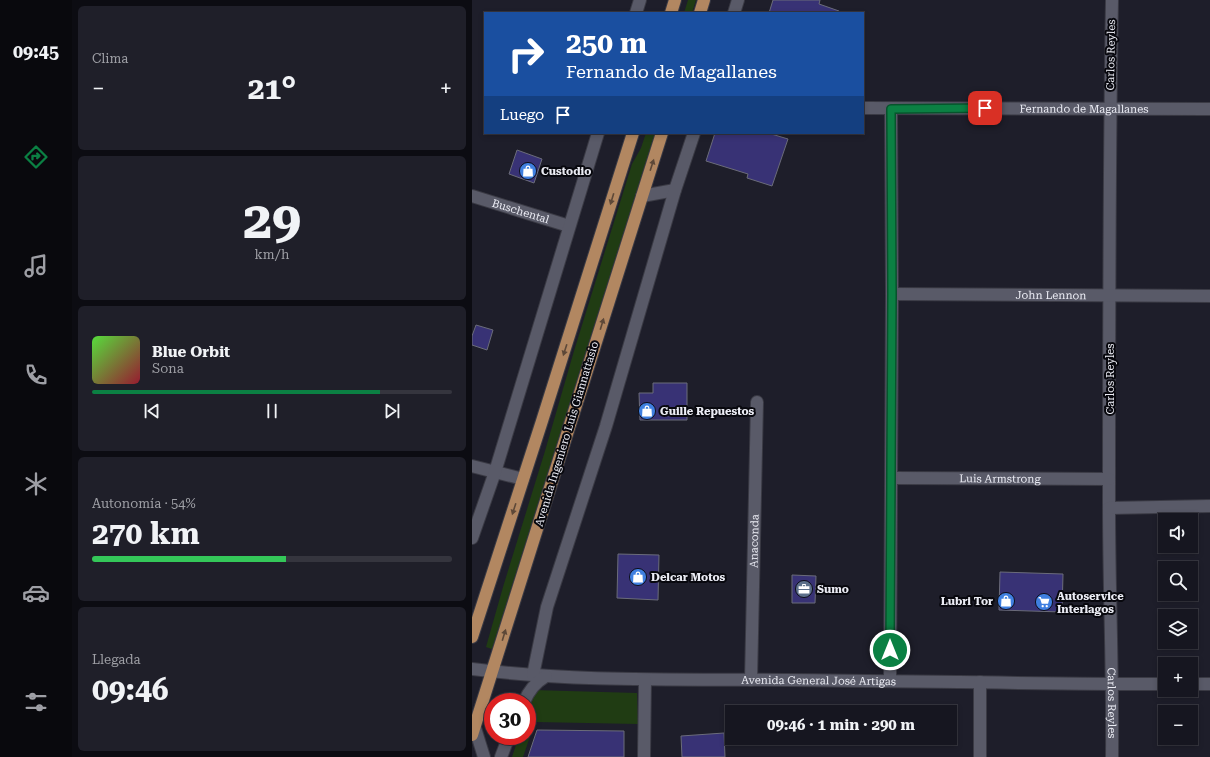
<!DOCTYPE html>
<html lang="es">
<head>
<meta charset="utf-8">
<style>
  :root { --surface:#161620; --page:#1f1f29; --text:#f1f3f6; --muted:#9e9fa5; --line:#35353e; --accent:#0b8043 }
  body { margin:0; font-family:"Roboto Serif",serif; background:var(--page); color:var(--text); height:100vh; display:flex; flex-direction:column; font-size:15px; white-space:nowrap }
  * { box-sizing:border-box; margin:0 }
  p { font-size:13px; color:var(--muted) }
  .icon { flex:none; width:22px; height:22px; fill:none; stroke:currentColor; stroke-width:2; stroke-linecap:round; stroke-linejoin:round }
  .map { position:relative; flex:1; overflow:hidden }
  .side { display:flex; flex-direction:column; gap:6px; padding:6px; background:#0c0c12; width:400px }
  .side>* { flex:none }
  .top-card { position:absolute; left:12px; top:12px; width:380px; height:122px; border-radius:0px; box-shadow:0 2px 6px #0003,0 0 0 1px var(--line); background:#1a4fa0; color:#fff; overflow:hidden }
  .tools { position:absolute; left:686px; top:513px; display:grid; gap:8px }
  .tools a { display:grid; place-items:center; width:40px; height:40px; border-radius:0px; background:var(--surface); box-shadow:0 2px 6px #0003,0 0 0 1px var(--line); font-size:20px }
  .speed { position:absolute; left:12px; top:693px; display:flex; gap:8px; font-size:20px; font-weight:700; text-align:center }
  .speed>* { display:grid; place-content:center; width:52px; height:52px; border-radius:50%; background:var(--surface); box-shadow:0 2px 6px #0003,0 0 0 1px var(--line); line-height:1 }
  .speed .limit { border:6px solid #d22; background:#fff; color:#111 }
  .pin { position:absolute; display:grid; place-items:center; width:34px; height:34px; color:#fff; margin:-17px; border-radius:8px; box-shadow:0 2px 6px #0006 }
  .me { position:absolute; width:44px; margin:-22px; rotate:0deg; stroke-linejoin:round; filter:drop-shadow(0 0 3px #0008) }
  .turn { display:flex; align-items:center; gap:14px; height:84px; padding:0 16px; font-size:18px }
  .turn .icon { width:52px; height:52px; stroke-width:2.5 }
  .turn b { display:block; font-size:28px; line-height:34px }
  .then { display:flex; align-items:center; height:38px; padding:0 16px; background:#0003; gap:8px; font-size:15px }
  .big { font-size:30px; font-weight:700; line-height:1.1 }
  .side .card { flex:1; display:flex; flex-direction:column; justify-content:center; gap:6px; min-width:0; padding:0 14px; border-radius:6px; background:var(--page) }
  .side .dial { align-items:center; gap:0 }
  .dial b { font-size:52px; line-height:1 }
  .song { display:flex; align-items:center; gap:12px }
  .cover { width:48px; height:48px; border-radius:6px; background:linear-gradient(135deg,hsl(110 70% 55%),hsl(350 70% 35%)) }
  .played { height:4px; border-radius:2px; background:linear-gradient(90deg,var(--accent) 80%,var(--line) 80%) }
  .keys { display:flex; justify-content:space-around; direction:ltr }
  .heat { display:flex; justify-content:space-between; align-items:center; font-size:22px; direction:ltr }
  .charge { height:6px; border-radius:3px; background:linear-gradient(90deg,#34c759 54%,var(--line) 0) }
  .trip { position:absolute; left:253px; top:705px; width:232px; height:40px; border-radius:0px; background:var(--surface); box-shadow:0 2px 6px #0003,0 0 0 1px var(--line); font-weight:700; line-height:40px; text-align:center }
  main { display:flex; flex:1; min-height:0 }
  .tabs { display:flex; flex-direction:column; width:72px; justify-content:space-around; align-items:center; background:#09090d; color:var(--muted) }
  .tabs .icon { width:28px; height:28px }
  .tabs .selected { color:var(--accent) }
  .tabs b { font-size:18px; color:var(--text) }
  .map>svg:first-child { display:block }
  .green { fill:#203c13 }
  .building { fill:#383275; stroke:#6b6c7a }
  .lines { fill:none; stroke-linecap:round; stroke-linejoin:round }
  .minor-casing { stroke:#3a3a44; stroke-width:14 }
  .major-casing { stroke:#3a3a44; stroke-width:14 }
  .minor { stroke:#595a68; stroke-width:12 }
  .major { stroke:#b28761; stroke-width:12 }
  .oneway { fill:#5d4838 }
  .route-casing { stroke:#07532c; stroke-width:10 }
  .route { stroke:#0b8043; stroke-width:7 }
  .labels { text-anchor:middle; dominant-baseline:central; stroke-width:4; stroke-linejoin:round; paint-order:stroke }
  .street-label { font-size:11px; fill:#ebecf4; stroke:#08080e }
  .poi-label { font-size:11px; font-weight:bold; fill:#ebecf4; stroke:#08080e; text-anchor:start }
</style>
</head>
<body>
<main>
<nav class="tabs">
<b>09:45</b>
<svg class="icon selected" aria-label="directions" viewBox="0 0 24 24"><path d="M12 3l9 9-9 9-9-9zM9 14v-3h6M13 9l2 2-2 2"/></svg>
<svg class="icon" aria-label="music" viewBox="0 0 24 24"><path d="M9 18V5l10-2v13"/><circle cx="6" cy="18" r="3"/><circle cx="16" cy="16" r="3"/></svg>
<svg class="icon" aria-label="phone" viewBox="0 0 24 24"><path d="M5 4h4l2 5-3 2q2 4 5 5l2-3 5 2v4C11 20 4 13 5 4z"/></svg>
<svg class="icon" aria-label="climate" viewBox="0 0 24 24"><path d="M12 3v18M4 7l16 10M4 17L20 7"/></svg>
<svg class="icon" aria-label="car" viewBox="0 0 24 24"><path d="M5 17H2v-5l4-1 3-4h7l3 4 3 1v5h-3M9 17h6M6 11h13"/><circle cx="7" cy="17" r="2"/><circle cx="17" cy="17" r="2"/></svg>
<svg class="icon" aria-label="filters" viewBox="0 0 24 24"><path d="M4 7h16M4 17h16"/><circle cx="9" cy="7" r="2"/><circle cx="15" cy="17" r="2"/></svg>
</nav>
<section class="side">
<div class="card"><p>Clima</p>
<div class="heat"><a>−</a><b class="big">21°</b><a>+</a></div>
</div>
<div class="card dial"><b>29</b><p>km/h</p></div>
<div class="card">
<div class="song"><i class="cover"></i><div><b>Blue Orbit</b><p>Sona</p></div></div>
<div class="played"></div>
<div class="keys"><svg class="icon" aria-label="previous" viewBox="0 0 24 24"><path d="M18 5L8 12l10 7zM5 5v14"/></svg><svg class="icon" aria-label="pause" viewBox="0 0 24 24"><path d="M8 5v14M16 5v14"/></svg><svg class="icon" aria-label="next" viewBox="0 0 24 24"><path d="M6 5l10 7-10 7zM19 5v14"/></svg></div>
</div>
<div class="card"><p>Autonomía · 54%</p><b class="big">270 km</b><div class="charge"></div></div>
<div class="card"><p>Llegada</p><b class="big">09:46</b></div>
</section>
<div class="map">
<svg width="738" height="757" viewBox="0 0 738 757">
  <rect width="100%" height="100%" fill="#1e1e2a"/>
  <path class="green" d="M216,0h8l-4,13h-8z
    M174,133h9l-163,516 -6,-2 17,-60 42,-136 29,-100 58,-187 9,-16z
    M61,690l104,3 1,31 -103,-2 -12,35h-11l7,-21h8v-26z"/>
  <path class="building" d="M301,0h47l-1,4 20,7v2h-70z
    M243,133h53l20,6 -16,47 -25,-8 1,-4 -42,-13z
    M45,150l25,9 -8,24 -25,-9z
    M4,325l17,5 -6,20 -15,-5v-9z
    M181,383h34v37h-47l-1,-27h14z
    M146,554l41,1 -1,45 -41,-2z
    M528,572l63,2 -1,38 -63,-2z
    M320,575l24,1 -1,27h-23z
    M65,730l87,1v26h-96z
    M252,733l1,24h-43l-1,-21z"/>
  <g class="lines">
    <g class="minor-casing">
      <g id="minor">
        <path id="s1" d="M640,0c-3,169 -3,337 -3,506 0,84 4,167 3,251"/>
        <path d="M164,13l4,-13"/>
        <path d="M262,13l4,-13"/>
        <path id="s2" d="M391,108l347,1"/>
        <path id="s3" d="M0,196l97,30"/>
        <path d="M170,196l33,-6"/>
        <path id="s4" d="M420,294l318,2"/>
        <path d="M0,466l51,13"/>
        <path id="s5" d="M420,478l217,1"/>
        <path d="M637,508l101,-2"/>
        <path d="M0,538l23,-66 103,-339"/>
        <path id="s6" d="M0,669c104,13 209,10 313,11 127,1 253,4 380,4"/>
        <path d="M61,675l14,-68 59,-181 69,-236 19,-57"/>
        <path id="s7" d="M279,680l6,-278"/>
        <path d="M418,681l2,-387 -1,-185"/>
        <path d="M508,682v75"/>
        <path d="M719,684h19"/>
        <path d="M52,702c5,-12 11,-19 22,-26"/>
        <path d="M3,728l9,29"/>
        <path d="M29,757l8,-21"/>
        <path d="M172,757l1,-77"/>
      </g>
    </g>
    <g class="major-casing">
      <path id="major" d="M199,13l4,-13
        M228,13l4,-13
        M0,637l70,-216 91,-288
        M0,735l190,-602"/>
    </g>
    <use href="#minor" class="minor"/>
    <use href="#major" class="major"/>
  </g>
  <defs><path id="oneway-solid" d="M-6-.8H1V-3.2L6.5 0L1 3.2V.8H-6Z"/></defs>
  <g class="oneway">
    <use href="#oneway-solid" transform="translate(180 165) rotate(-72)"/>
    <use href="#oneway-solid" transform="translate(140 199) rotate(107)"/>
    <use href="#oneway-solid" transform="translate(130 324) rotate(-73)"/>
    <use href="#oneway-solid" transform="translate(93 350) rotate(108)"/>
    <use href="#oneway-solid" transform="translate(42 509) rotate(108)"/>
    <use href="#oneway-solid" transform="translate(32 635) rotate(-73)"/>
  </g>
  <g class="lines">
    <g class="route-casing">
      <path id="route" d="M418,650l2,-356 -1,-185 94,-1"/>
    </g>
    <use href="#route" class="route"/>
  </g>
  <defs>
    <g id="shop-disc" transform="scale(0.9)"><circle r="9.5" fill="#3f7fe0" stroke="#08080e"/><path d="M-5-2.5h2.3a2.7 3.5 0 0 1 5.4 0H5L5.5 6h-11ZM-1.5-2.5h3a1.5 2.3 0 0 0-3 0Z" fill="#fff"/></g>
    <g id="office-disc" transform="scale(0.9)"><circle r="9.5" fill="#5c6f8a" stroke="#08080e"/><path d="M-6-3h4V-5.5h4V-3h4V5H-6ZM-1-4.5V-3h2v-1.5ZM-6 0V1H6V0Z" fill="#fff"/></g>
    <g id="supermarket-disc" transform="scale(0.9)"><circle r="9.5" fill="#3f7fe0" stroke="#08080e"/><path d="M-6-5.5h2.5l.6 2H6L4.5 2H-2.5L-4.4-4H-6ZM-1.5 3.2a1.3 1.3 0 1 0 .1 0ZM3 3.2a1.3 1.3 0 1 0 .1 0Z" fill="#fff"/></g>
  </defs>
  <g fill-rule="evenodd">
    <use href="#shop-disc" x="56" y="171"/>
    <use href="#shop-disc" x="175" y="411"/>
    <use href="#shop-disc" x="166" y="577"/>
    <use href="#office-disc" x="332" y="589"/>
    <use href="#shop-disc" x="534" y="601"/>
    <use href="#supermarket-disc" x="572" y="602"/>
  </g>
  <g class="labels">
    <g class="street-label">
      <text transform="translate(639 55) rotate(-89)">Carlos Reyles</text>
      <text stroke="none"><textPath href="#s2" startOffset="221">Fernando de Magallanes</textPath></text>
      <text stroke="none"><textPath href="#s3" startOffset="51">Buschental</textPath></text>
      <text stroke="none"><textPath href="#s4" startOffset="159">John Lennon</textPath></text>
      <text transform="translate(638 379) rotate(-90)">Carlos Reyles</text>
      <text transform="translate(95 434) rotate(-73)">Avenida Ingeniero Luis Giannattasio</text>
      <text stroke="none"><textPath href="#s5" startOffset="108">Luis Armstrong</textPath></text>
      <text stroke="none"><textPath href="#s7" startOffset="139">Anaconda</textPath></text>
      <text stroke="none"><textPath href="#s6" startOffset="347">Avenida General José Artigas</textPath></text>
      <text stroke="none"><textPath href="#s1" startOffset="703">Carlos Reyles</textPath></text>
    </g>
    <g class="poi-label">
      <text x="69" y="171">Custodio</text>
      <text x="188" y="411">Guille Repuestos</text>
      <text x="179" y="577">Delcar Motos</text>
      <text x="345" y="589">Sumo</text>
      <text x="585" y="596">Autoservice<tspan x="585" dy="13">Interlagos</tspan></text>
      <text x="521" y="601" text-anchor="end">Lubri Tor</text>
    </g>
  </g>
</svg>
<div class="tools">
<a><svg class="icon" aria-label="sound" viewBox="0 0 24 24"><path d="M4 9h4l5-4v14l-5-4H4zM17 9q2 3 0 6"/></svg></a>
<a><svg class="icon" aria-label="search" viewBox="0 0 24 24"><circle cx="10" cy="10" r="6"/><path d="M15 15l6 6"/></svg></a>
<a><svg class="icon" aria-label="layers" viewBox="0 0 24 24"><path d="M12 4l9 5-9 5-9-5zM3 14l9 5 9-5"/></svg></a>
<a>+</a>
<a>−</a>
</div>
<div class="speed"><div class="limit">30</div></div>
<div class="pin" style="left:513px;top:108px;background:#d93025"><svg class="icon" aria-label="arrive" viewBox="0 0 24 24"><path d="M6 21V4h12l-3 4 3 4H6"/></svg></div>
<svg class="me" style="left:418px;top:650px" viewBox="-20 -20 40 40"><circle r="17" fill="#0b8043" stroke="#fff" stroke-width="3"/><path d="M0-11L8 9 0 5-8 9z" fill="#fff"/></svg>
<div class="trip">09:46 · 1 min · 290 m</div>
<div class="top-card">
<div class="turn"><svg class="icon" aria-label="right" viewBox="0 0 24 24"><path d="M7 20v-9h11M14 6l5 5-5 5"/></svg><div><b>250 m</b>Fernando de Magallanes</div></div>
<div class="then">Luego<svg class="icon" aria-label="arrive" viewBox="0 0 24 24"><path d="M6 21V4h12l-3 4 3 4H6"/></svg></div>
</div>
</div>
</main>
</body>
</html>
